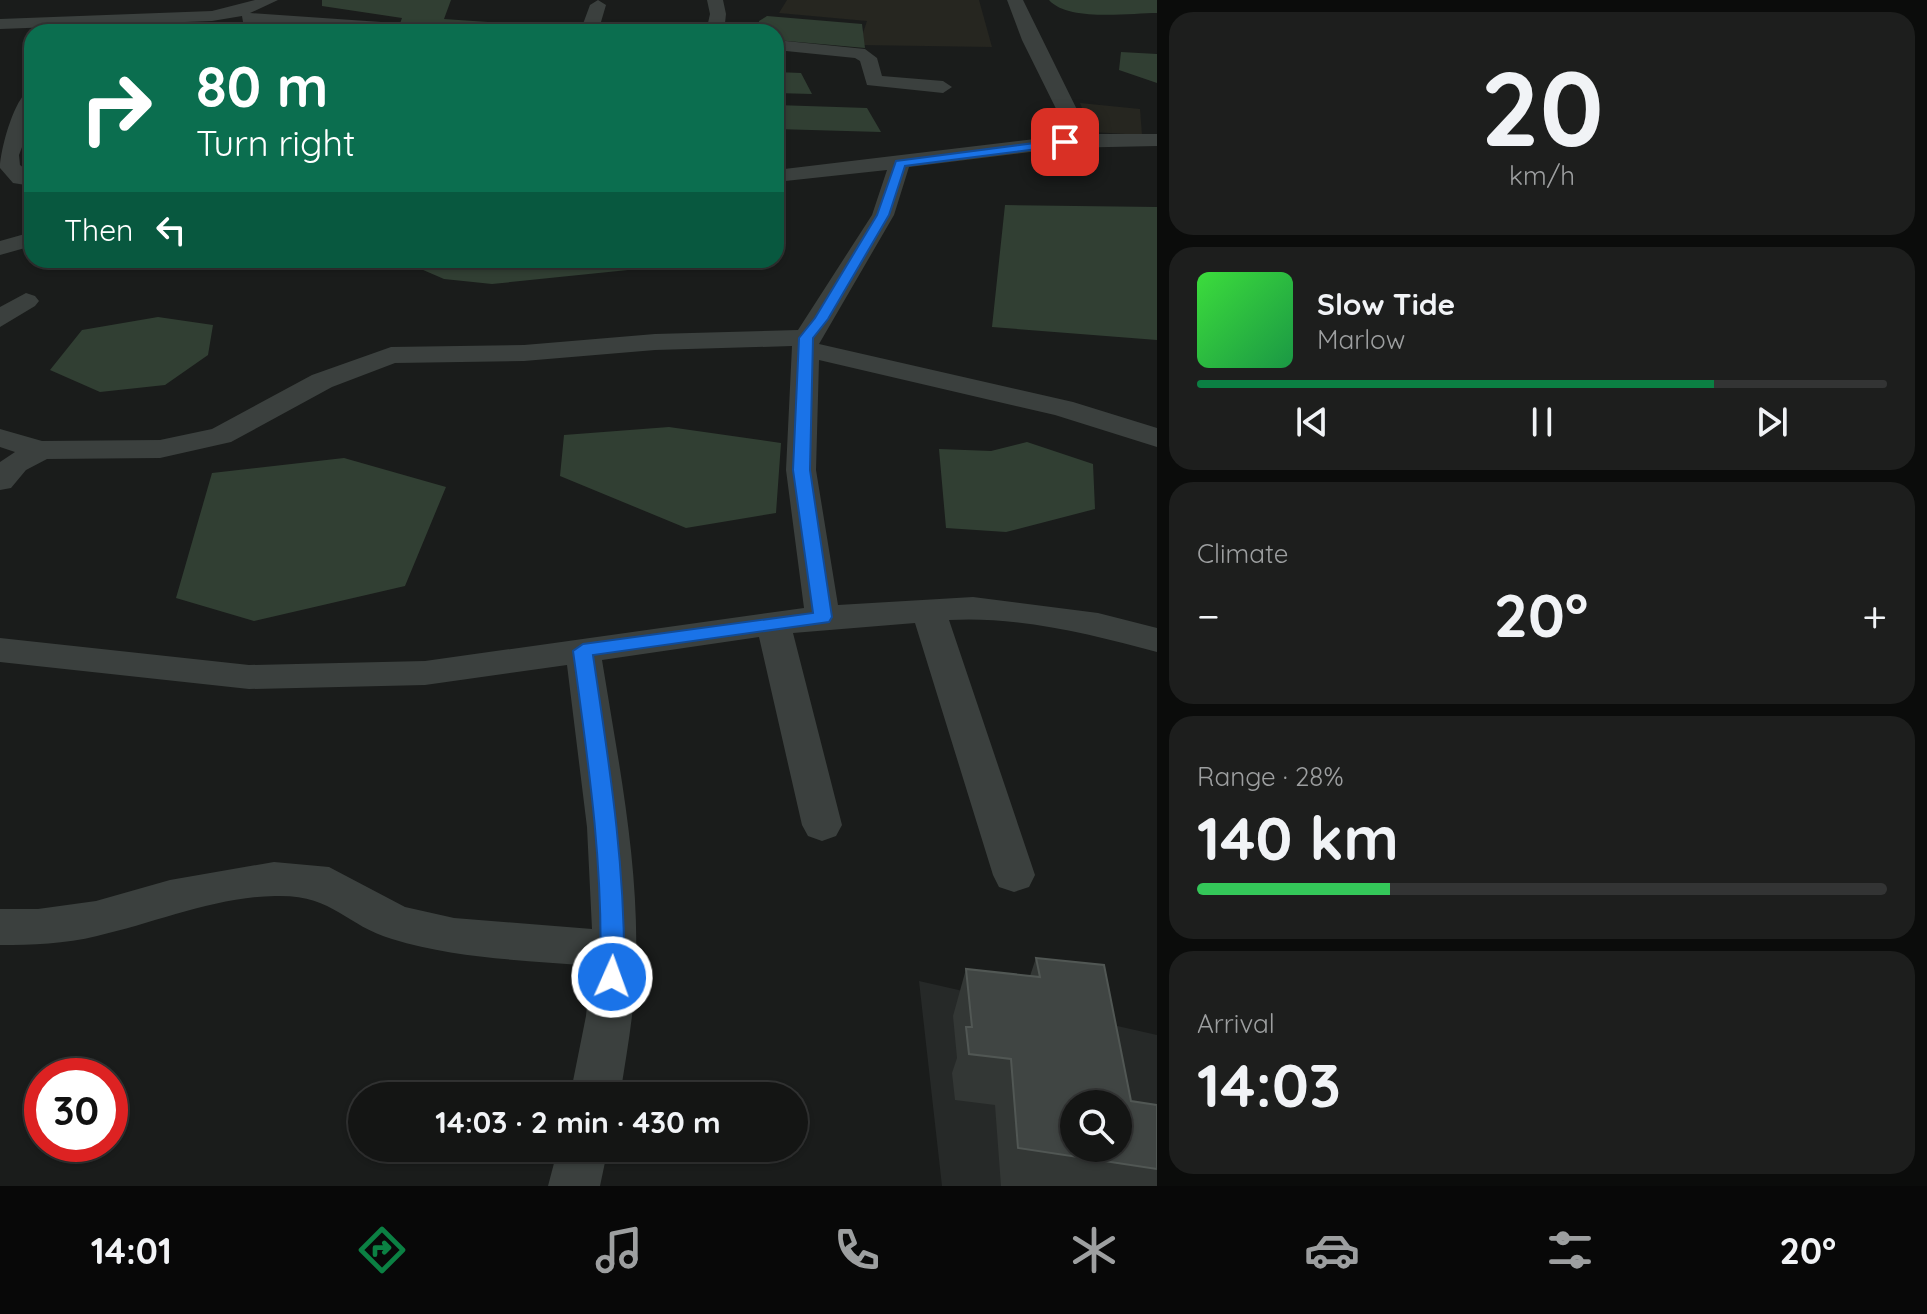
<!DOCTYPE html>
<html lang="en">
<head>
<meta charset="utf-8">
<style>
  :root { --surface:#141514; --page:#1d1e1d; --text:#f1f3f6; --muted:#9d9fa0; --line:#333434; --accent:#0b8043 }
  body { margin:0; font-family:Quicksand,sans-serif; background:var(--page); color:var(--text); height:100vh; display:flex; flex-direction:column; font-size:30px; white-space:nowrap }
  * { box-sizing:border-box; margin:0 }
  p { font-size:26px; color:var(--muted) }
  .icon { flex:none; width:44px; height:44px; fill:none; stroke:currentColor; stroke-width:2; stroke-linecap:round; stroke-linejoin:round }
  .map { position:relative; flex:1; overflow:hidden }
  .panel { display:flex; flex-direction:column; gap:12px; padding:12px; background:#0b0c0b; width:770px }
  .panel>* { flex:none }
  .guide { position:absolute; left:24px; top:24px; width:760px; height:244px; border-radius:24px; box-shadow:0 2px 6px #0004,0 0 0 2px var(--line); background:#0b6e4f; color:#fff; overflow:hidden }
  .controls { position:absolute; left:1060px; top:1090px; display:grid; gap:16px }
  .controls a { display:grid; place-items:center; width:72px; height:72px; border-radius:50%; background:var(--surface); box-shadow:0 2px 6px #0004,0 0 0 2px var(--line); font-size:40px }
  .speed { position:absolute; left:24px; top:1058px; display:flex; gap:16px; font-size:40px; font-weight:700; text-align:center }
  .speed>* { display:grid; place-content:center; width:104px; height:104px; border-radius:50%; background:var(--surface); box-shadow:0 2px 6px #0004,0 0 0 2px var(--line); line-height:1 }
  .speed .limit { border:12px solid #d22; background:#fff; color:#111 }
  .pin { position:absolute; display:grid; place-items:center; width:68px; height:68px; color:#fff; margin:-34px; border-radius:16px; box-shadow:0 4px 12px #0006 }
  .me { position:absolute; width:88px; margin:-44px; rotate:2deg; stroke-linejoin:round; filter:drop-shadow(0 0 6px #0008) }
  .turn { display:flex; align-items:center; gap:28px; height:168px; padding:0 40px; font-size:36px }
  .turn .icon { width:104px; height:104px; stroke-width:2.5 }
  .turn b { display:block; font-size:56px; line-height:68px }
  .then { display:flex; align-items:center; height:76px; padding:0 40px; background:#0003; gap:16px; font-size:30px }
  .big { font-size:60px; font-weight:700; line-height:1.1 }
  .panel .widget { flex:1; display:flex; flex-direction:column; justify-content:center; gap:12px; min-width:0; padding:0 28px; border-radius:24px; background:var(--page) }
  .panel .dial { align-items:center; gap:0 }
  .dial b { font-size:104px; line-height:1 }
  .song { display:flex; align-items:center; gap:24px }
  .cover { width:96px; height:96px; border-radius:12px; background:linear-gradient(135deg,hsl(120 70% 55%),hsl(140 70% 35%)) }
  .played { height:8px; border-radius:4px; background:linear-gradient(90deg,var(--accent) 75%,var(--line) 75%) }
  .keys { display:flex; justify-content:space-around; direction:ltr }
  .heat { display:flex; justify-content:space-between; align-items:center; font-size:44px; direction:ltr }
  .charge { height:12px; border-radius:6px; background:linear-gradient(90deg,#34c759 28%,var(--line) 0) }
  .trip { position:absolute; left:348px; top:1082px; width:460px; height:80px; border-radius:40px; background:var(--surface); box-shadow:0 2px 6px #0004,0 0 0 2px var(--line); font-weight:700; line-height:80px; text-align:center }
  .dock { display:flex; height:128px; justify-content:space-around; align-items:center; background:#080808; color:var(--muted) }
  .dock .icon { width:56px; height:56px }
  .dock .on { color:var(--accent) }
  .dock b { font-size:36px; color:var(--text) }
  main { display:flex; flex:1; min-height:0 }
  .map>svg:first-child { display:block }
  .built { fill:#262928; fill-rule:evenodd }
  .green { fill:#262620 }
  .water { fill:#313f33 }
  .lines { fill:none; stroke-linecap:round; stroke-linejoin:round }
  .minor { fill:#3b403e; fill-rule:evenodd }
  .wall { fill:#333735 }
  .building { fill:#404543; stroke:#515754; stroke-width:2; fill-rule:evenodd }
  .route { fill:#1a73e8; stroke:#114b97; stroke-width:2 }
</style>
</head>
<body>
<main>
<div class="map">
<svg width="1157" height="1186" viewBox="0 0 1157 1186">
  <rect width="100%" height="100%" fill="#1a1c1b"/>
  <path class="built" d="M919,981l238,54v151h-215zM1074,1104h44v44h-44z"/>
  <path class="green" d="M787,0h192l13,47 -133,-2 8,-24 -88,-8z
    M1080,103l60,6 2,26 -50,-3z"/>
  <path class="water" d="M322,0h129l-7,19 89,6 11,7h-147l5,-14 -80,-12z
    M1049,0h108v13c-27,0 -89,9 -108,-13z
    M767,16l95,8 3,24 -89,-8v-8h-17v-11z
    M1121,52l36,2v29l-38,-13z
    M776,72l25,1 11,21 -36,-1z
    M776,105l91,3 14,24 -105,-3z
    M1005,205l152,2v133l-165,-13z
    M400,260h326l-234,24 -48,-5z
    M158,317l55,8 -5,30 -43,30 -65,7 -50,-22 32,-40z
    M669,427l112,16 -5,70 -90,15 -126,-52 4,-41z
    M1027,442l66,22 2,45 -89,23 -60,-4 -7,-79 52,2z
    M344,458l102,29 -41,99 -151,35 -78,-23 36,-125z"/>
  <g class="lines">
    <path class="minor" d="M255,0h23l-28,13 131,9 9,5 -11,5 -130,-9 -6,-1 -1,-6 -30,5 -212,8v-10l212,-8z
      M598,0l8,5 -8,27h-18l10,-27z
      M707,0h16l3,14 -2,18h-18l4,-18z
      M1007,0h16l66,134h68v12l-95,2 -153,19 -15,48 -75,129 254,58 84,26v19l-102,-32 -236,-55 -3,110 22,135 135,-8 125,16 59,15v24c-66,-18 -139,-36 -208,-32l86,255 -6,12 -15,5 -15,-5 -6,-12 -78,-252 -122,10 49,192 -6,11 -14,5 -14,-5 -6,-11 -43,-188 -157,23c16,100 37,201 34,303 -1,45 -9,88 -16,133h-50l16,-80 5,-50c-67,-6 -134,-7 -199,-27 -47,-14 -59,-45 -117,-43 -61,1 -120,27 -178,40 -32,8 -65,9 -97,9v-36h38l58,-8 74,-21 104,-18 55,5 76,40 49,11 138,11 -5,-102 -20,-162 -142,20 -176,4 -249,-27v-24l249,27 176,-4 379,-53 -18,-138 6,-124 -137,4 -131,11 -129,2 -63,24 -101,55 -71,16 -113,1 -21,11 -15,18 -11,2v-28l15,-10 -15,-5v-18l42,12 118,-1 52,-11 100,-54 79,-28 133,-2 131,-11 143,-4 74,-115 15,-45 -111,12v-12l293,-35 -47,-95z
      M776,40l89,9 12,9 5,18 61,5 9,6 -9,6 -76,-8 -7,-24 -5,-3 -79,-8z
      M32,89v32l-13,34 1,10 12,9v12l-19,-3 -13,-15c0,-17 15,-75 32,-79z
      M32,232v14l-32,9v-14z
      M26,293l9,3 4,5 -4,5 -35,21v-20z
      M558,1148h50l-8,38h-52z"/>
  </g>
  <path class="wall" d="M1036,958l95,143 26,4v81h-156l-6,-81 -40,-5 -3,-27 5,-15 -4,-42 13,-47 64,7z"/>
  <path class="building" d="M1036,958l68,7 27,136 26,4v64l-139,-21 -7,-89 -42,-5 -3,-27h6l-6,-58 74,8zM1074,1104h44v44h-44z"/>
  <path class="route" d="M1065,139l3,6 -163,21 -16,49 -61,104 -15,19 -3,132 22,147 -3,5 -236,33c16,108 33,213 31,322l-3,7 -9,3 -9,-3 -3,-7c4,-110 -12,-217 -27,-326l10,-7 230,-31 -20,-143 6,-132 16,-20 62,-103 19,-54z"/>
</svg>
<div class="controls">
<a><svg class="icon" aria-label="search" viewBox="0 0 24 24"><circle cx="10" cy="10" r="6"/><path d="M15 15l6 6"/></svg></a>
</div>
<div class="speed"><div class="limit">30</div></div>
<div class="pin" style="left:1065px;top:142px;background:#d93025"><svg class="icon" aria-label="arrive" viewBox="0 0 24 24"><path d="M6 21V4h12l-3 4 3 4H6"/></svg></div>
<svg class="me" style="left:612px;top:977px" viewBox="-20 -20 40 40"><circle r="17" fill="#1a73e8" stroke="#fff" stroke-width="3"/><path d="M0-11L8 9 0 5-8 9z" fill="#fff"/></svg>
<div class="trip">14:03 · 2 min · 430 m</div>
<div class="guide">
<div class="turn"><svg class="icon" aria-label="right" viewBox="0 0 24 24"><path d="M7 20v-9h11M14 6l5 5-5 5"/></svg><div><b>80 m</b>Turn right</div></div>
<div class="then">Then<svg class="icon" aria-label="left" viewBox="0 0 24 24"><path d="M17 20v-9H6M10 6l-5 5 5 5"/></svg></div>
</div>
</div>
<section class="panel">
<div class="widget dial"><b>20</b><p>km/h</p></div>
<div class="widget">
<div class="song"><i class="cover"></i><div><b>Slow Tide</b><p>Marlow</p></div></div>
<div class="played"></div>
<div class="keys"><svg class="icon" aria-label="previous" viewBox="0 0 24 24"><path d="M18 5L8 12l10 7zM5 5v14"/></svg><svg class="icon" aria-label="pause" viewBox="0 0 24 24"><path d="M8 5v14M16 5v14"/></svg><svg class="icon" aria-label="next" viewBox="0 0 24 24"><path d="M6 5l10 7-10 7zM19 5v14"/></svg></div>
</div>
<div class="widget"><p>Climate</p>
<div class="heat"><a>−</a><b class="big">20°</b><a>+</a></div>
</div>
<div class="widget"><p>Range · 28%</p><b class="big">140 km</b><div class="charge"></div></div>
<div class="widget"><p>Arrival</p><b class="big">14:03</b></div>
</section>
</main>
<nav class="dock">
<b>14:01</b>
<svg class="icon on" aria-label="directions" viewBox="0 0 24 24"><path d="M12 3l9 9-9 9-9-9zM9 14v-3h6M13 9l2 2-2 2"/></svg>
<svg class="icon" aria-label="music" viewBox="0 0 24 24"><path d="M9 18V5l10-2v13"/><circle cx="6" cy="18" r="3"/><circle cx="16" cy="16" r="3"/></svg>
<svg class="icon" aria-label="phone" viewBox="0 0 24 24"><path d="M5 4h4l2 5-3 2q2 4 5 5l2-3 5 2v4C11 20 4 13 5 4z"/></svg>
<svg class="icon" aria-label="climate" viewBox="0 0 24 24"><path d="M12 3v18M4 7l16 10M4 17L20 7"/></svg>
<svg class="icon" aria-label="car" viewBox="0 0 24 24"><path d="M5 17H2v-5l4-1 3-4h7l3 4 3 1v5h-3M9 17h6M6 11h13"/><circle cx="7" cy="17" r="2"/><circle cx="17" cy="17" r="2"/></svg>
<svg class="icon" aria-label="filters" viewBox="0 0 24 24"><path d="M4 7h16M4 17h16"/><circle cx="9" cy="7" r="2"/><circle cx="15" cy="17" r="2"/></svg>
<b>20°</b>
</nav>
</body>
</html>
